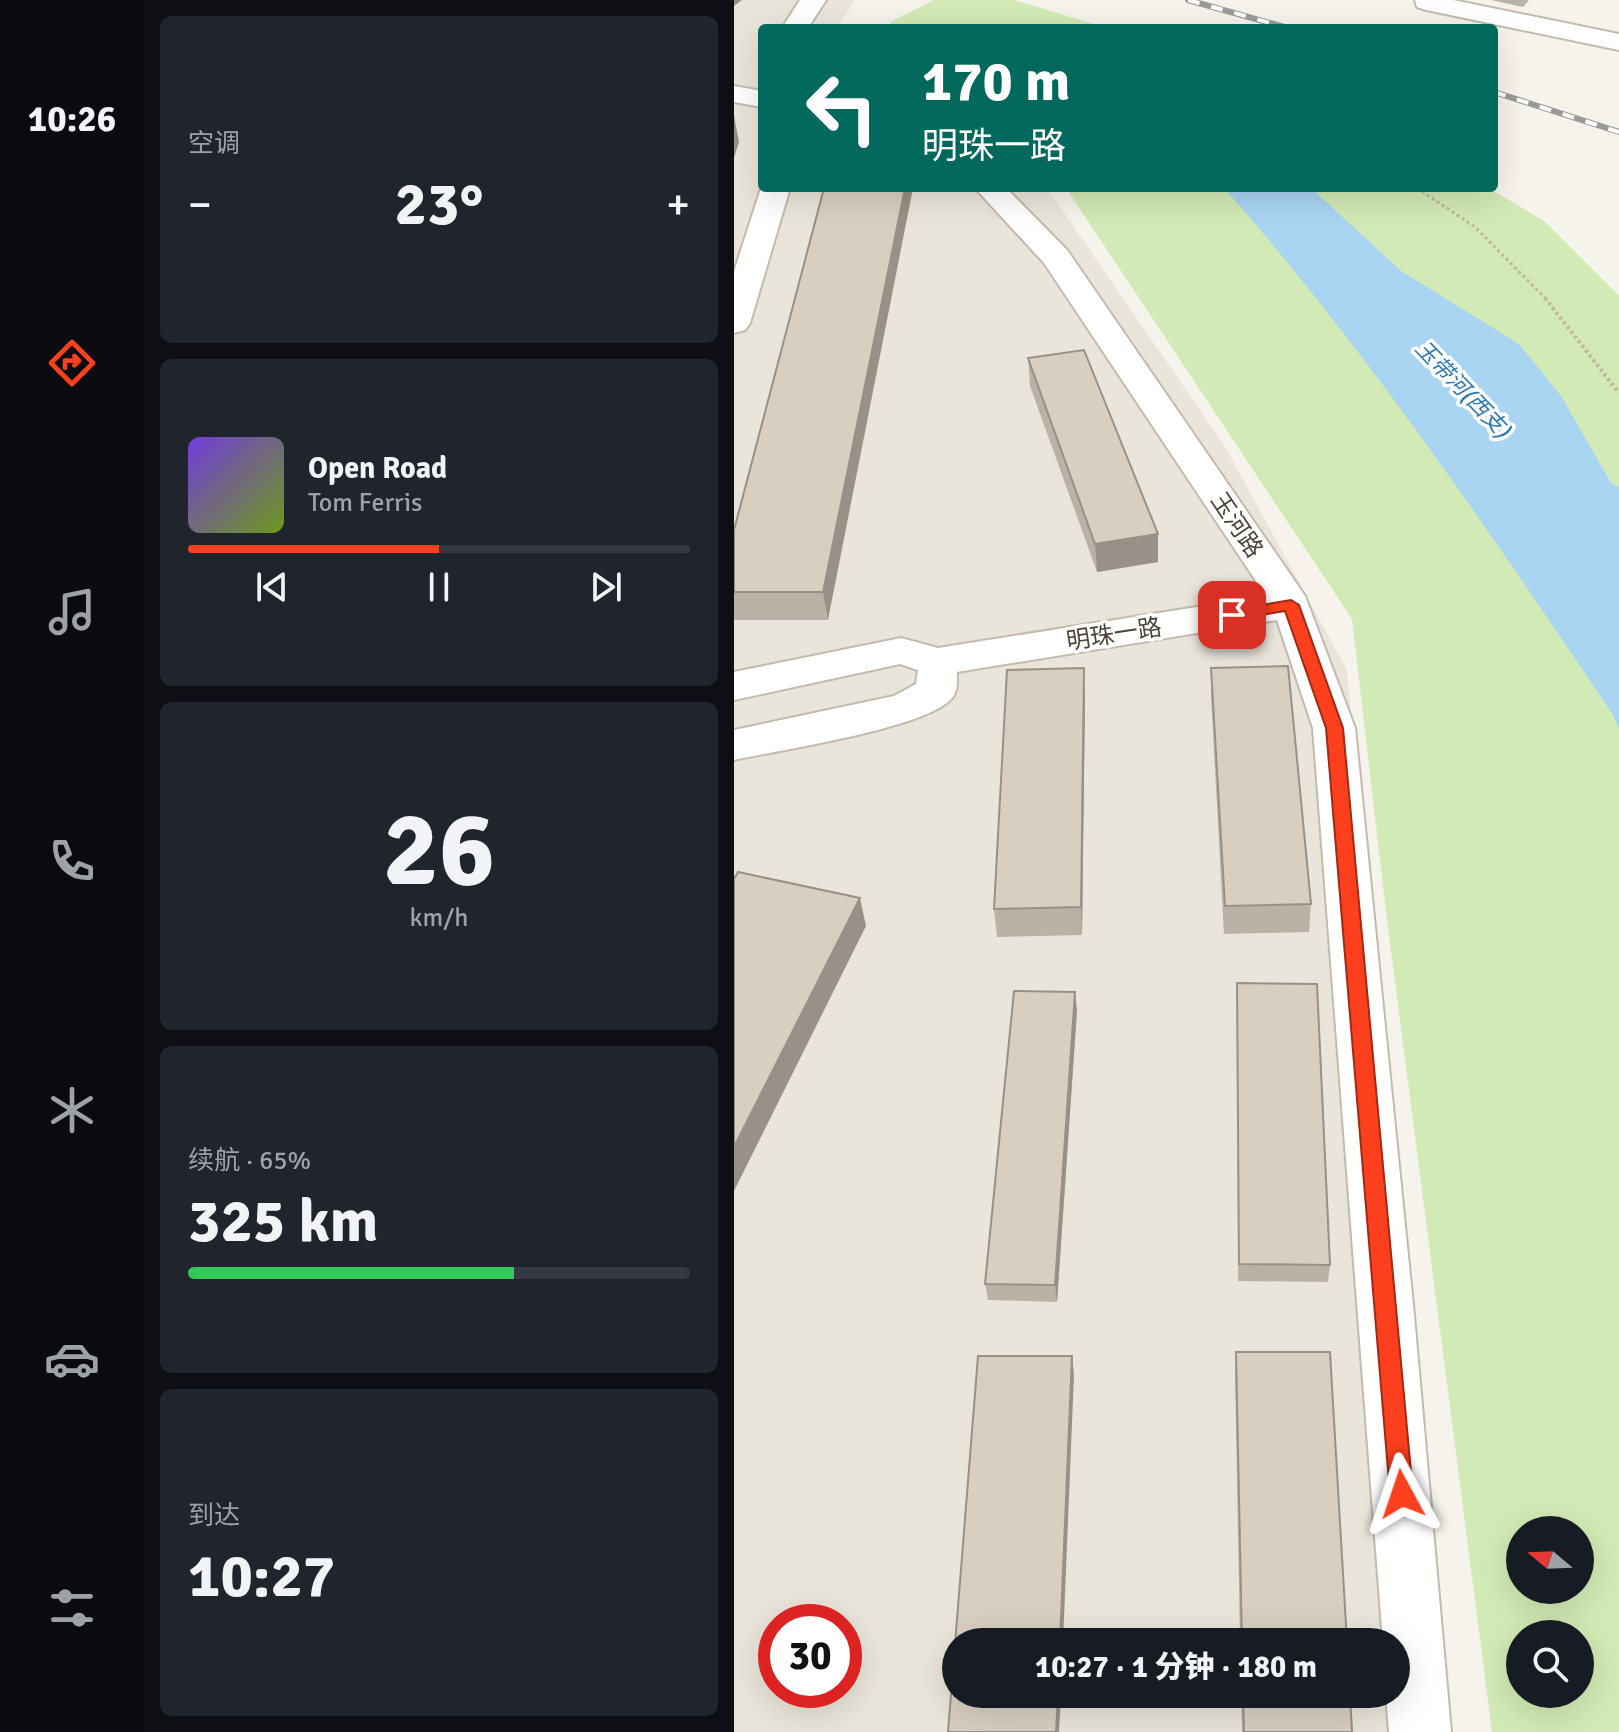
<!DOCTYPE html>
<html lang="zh">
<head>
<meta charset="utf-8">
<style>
  :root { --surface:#171b24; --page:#20242c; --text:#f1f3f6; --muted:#9ea1a6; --line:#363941; --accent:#fc3f1d }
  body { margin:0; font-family:Signika,"Noto Sans SC",sans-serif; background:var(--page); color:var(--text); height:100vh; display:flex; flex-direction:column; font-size:30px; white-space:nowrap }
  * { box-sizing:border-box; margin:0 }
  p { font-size:26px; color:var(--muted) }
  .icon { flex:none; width:44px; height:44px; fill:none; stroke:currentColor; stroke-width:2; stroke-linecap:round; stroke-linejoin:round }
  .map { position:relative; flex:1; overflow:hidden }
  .details { display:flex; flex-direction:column; gap:16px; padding:16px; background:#0d0f14; width:590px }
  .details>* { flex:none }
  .top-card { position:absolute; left:24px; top:24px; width:740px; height:168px; border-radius:8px; box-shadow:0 8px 32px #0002; background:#00695c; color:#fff; overflow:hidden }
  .needle { width:52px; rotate:289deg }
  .controls { position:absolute; left:772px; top:1516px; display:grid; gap:16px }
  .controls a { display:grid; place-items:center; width:88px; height:88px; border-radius:50%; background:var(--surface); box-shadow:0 8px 32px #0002; font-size:40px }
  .speed { position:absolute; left:24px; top:1604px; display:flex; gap:16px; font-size:40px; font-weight:700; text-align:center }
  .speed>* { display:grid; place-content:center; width:104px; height:104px; border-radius:50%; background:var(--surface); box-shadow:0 8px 32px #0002; line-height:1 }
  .speed .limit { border:12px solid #d22; background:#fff; color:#111 }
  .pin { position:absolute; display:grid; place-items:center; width:68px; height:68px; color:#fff; margin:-34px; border-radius:16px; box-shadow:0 4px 12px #0006 }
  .me { position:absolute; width:88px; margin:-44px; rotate:355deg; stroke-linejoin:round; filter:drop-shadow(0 0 6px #0008) }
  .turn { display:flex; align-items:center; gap:28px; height:168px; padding:0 32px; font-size:36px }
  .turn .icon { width:104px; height:104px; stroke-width:2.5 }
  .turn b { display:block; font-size:56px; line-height:68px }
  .big { font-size:60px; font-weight:800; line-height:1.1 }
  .details .tile { flex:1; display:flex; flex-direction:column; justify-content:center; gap:12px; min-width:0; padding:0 28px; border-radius:12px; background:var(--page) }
  .details .dial { align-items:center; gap:0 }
  .dial b { font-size:104px; line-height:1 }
  .song { display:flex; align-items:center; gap:24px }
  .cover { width:96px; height:96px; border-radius:12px; background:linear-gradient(135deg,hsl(260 70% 55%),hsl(80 70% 35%)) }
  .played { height:8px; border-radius:4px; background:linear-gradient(90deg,var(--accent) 50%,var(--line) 50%) }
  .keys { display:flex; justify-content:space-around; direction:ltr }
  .heat { display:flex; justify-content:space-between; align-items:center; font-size:44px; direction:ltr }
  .charge { height:12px; border-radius:6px; background:linear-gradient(90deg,#34c759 65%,var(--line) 0) }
  .trip { position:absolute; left:208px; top:1628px; width:468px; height:80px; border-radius:40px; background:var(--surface); box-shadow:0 8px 32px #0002; font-weight:800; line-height:80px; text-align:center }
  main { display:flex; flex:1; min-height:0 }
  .tab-bar { display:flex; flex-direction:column; width:144px; justify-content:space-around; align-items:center; background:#090b0e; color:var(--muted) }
  .tab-bar .icon { width:56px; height:56px }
  .tab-bar .active { color:var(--accent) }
  .tab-bar b { font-size:36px; color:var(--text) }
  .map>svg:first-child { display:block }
  .residential { fill:#eae5da; fill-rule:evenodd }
  .green { fill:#d2eab5; fill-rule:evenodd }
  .water { fill:#a9d4f2 }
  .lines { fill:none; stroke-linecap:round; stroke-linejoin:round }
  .minor-casing { stroke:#c2bbae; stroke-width:4 }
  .path-far1 { stroke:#c4b79f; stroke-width:3; stroke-dasharray:3 3; stroke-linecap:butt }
  .path { stroke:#c4b79f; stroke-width:4; stroke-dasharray:3 3; stroke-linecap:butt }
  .minor { fill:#fff; fill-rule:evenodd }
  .rail-casing { stroke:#9a9a9a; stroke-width:6 }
  .rail { stroke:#fff; stroke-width:4; stroke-dasharray:12; stroke-linecap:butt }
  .wall { fill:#bab2a6 }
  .shaded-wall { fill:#979187 }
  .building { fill:#d8cfc1; stroke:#979187; stroke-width:2 }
  .route { fill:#fc3f1d; stroke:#a42913; stroke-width:2 }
  .labels { text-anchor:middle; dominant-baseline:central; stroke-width:7; stroke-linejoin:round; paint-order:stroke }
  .far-water-label { font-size:22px; font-style:italic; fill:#2e7ab2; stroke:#fff }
  .street-label { font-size:24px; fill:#4b4439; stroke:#fff }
</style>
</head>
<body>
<main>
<nav class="tab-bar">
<b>10:26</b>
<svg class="icon active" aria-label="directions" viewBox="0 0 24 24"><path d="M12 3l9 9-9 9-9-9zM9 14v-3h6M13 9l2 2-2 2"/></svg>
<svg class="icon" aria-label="music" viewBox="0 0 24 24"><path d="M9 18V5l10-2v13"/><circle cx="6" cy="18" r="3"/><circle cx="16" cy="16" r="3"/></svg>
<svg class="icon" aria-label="phone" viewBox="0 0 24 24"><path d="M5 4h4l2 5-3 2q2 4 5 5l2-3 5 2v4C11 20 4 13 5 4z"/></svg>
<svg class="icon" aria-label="climate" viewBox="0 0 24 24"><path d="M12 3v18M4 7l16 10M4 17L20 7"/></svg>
<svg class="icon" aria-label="car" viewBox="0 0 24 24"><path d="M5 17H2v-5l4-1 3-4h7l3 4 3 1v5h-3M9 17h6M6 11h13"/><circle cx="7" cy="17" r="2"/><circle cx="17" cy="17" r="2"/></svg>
<svg class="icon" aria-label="filters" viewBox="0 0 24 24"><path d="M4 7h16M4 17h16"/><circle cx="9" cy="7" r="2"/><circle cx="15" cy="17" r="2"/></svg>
</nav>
<section class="details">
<div class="tile"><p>空调</p>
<div class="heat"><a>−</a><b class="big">23°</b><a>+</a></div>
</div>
<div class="tile">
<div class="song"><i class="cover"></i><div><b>Open Road</b><p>Tom Ferris</p></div></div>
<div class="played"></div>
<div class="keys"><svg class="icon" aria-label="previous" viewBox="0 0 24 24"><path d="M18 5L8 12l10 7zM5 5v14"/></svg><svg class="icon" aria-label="pause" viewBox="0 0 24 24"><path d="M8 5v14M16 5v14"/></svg><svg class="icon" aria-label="next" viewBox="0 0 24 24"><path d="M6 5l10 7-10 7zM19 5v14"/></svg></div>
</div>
<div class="tile dial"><b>26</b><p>km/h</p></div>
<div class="tile"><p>续航 · 65%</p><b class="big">325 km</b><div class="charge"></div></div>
<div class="tile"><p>到达</p><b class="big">10:27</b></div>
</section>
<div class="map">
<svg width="885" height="1732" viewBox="0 0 885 1732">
  <rect width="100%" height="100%" fill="#f6f3ec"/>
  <path class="residential" d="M0,0h121l-18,28h-75v160h285l177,257 123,225 97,1062h-710zM42,1622h68v68h-68zM222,1642h440v52h-440z"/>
  <path class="green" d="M200,0h80l93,28h-214l-3,-6z
    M332,188h423l55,33 75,75v1436h-127l-106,-820 -34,-293zM786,1530h60v60h-60zM786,1634h60v60h-60z"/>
  <path class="water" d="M490,188h87l90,83 118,73 42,52 50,87 8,4v242l-7,-16c-122,-180 -244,-362 -388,-525z"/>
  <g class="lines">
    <g class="minor-casing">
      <path id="minor" d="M66,0h26l-18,28h-26z
        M681,0h38l166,34v16l-193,-40 -9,-3z
        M0,86l28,5v16l-28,-5z
        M28,185v3h28l-40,135 -5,7 -11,3v-61z
        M241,188h31l61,62 238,346 50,132 59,587 37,417h-62l-3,-38h10v-52h-13l-70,-914 -36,-108 -320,52c0,11 1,22 -8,29 -30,28 -169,49 -215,59v-30l160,-34 22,-12 2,-14 -18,-6 -166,36v-28l167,-34 37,10 328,-52 -222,-333z"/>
    </g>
    <path class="path-far1" d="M683,188l58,39 72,73"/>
    <path class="path" d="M811,298l74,95"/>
    <use href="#minor" class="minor"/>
    <g class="rail-casing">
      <path id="rail" d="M454,0l100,28
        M760,92l125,40"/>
    </g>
    <use href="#rail" class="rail"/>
  </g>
  <path class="wall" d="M757,0h38l-6,7z
    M90,188l4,432h-94v-90z
    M294,358l130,176v28l-61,10 -67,-186z
    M477,668l100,236 -2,28 -85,2 -13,-238z
    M351,697l-3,238 -85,2 -3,-28z
    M503,983l93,282 -2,17 -90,-1z
    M343,1010l-20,292 -69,-2 -3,-16z
    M502,1352l111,290h-107l-5,-270z
    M507,1694h109l2,38h-110z"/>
  <path class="shaded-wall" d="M0,0h8l-8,6z
    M0,115l5,27 -5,16z
    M171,188h8l-85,432 -5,-28z
    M424,534v28l-61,10 -2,-28z
    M350,668l1,29 -3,238 -1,-28z
    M126,898l6,28 -132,265v-44z
    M341,992l2,18 -20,292 -2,-17z
    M338,1356l2,19 -11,267h-3z
    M324,1694h3l-2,38h-3z"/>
  <path class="building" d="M90,188h81l-82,404h-89v-62z
    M350,350l74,184 -63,10 -67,-186z
    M554,666l23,238 -86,2 -14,-238z
    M350,668l-3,239 -87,2 13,-239z
    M4,872l122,26 -126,249v-268z
    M503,983l80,1 13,281 -91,-1z
    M280,991l61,1 -20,293 -70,-1z
    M502,1352h94l17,290h-105z
    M244,1356h94l-12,286h-104v52h102l-2,38h-108z
    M509,1694h107l2,38h-108z"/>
  <path class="route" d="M557,600l8,5 44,123 70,766 -3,8 -8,4 -9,-4 -3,-8 -64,-766 -41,-117 -53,9 -8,-5 8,-5z"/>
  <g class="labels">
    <g class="far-water-label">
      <text transform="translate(729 389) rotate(46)">玉带河(西支)</text>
    </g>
    <g class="street-label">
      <text transform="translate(503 525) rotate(56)">玉河路</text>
      <text transform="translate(380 634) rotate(-9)">明珠一路</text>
    </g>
  </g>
</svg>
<div class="controls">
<a><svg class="needle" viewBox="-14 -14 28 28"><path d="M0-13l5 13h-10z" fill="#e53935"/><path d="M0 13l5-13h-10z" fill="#9ea1a6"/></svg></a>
<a><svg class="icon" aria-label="search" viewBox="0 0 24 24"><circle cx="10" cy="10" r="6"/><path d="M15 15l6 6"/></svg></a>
</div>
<div class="speed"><div class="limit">30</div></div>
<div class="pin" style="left:498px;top:615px;background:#d93025"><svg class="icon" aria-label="arrive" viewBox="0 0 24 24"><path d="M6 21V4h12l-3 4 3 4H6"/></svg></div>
<svg class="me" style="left:668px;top:1494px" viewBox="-20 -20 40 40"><path d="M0-17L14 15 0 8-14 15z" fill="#fc3f1d" stroke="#fff" stroke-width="4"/></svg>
<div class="trip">10:27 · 1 分钟 · 180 m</div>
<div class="top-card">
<div class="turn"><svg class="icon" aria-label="left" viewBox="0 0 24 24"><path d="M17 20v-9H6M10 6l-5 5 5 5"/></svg><div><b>170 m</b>明珠一路</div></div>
</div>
</div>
</main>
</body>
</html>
